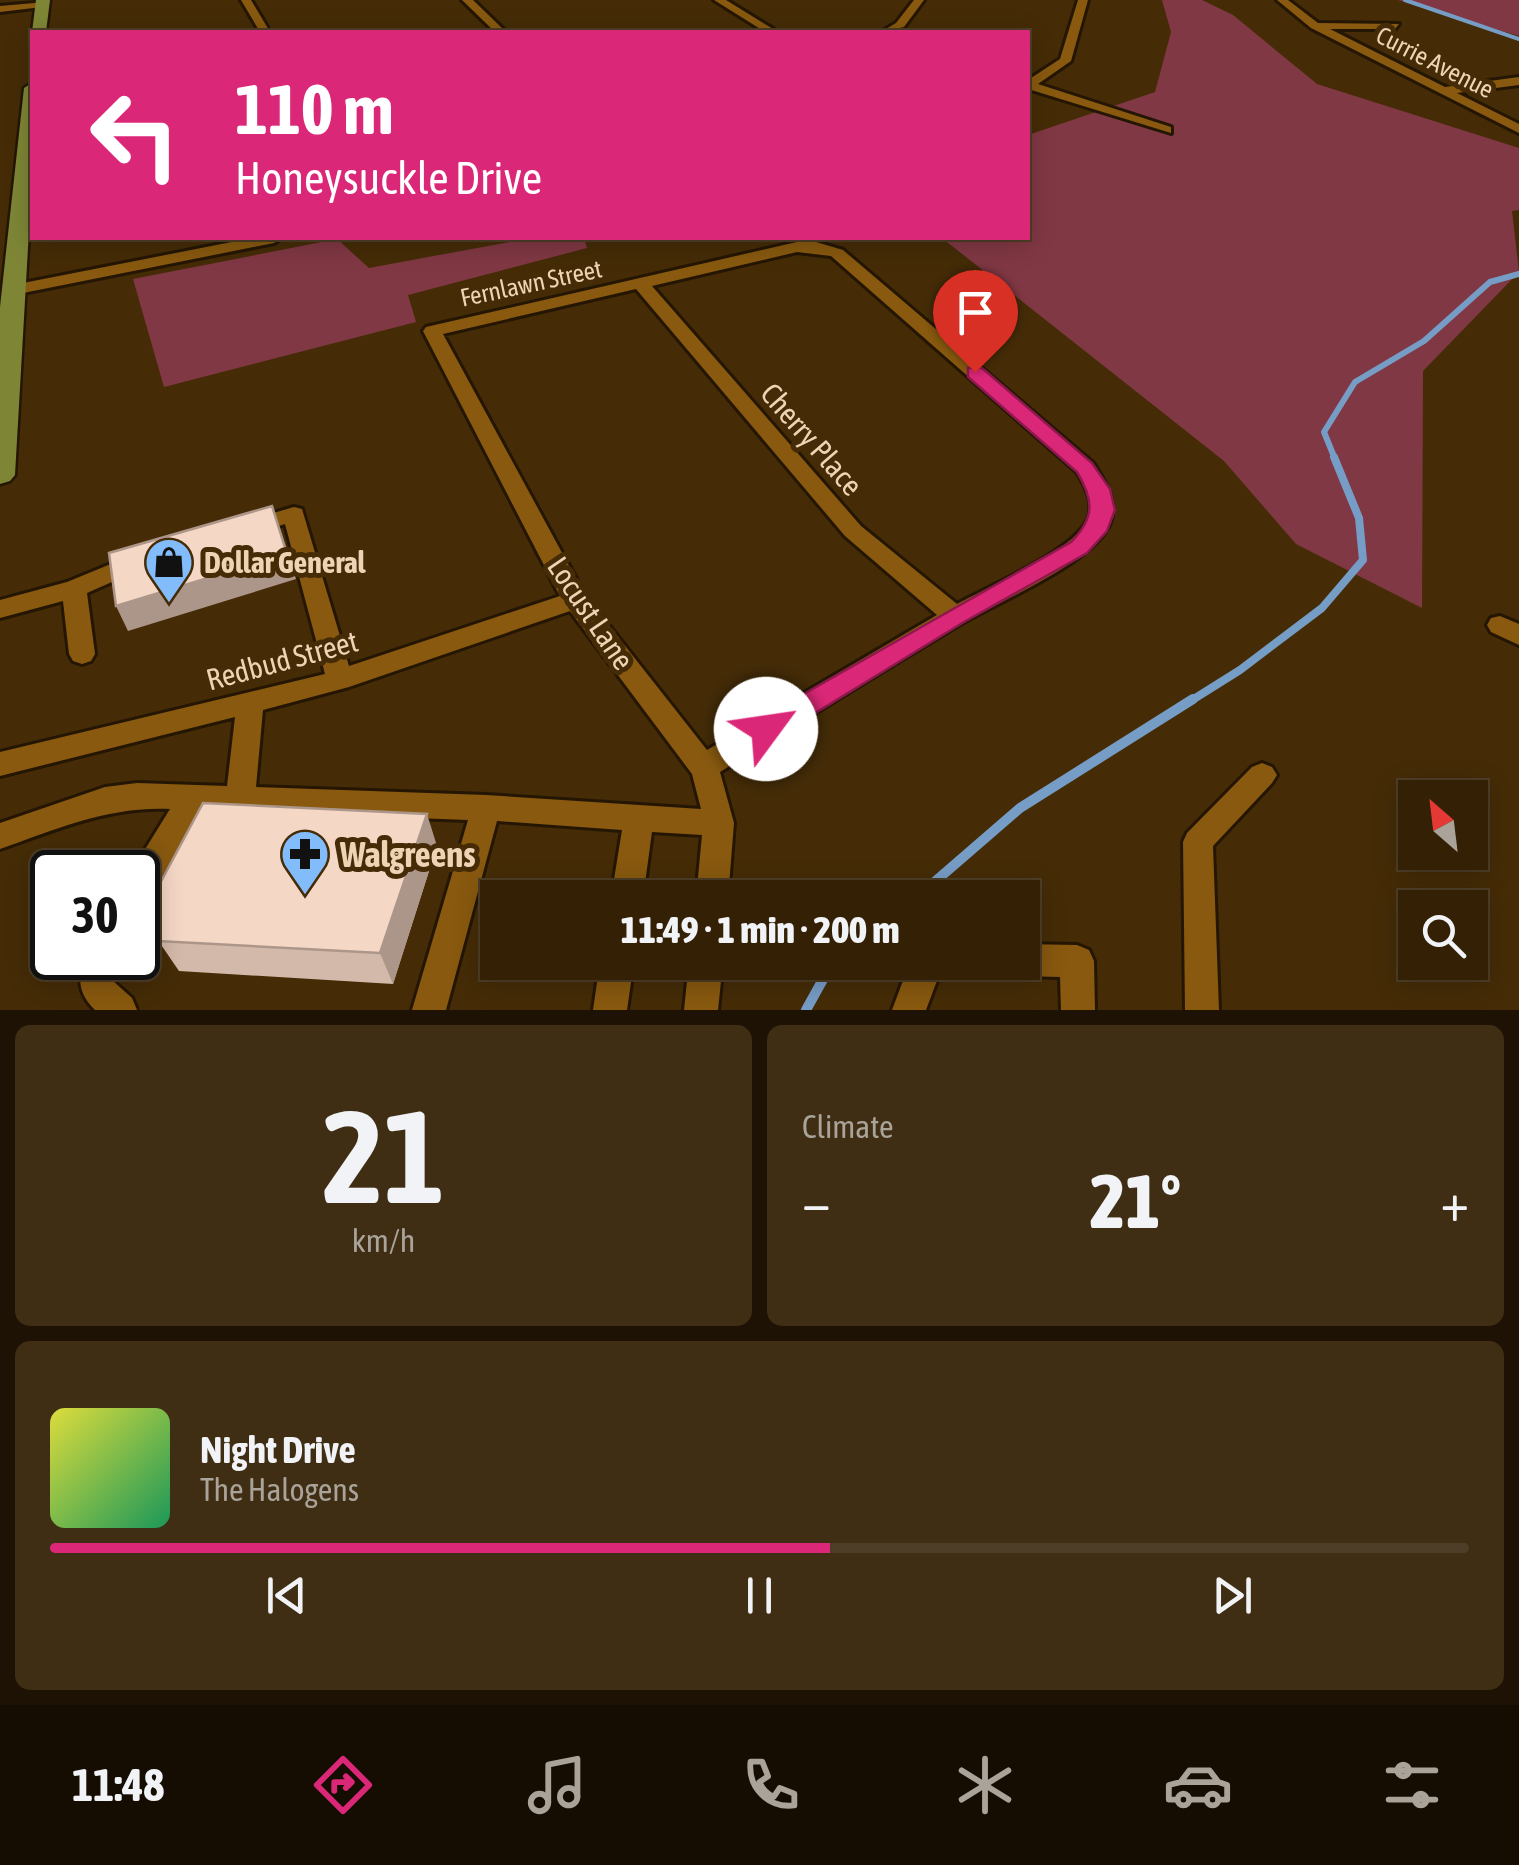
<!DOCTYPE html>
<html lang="en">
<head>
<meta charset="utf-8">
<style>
  :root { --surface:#342105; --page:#3f2e13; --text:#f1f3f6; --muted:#a9a39a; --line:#4e3e27; --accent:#db2777 }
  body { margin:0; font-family:"Asap Condensed",sans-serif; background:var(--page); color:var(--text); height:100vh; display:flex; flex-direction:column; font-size:38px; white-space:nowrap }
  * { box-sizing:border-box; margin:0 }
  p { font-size:32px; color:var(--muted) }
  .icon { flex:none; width:55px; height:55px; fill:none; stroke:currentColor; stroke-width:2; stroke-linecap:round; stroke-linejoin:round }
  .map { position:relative; height:1010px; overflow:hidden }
  .side { display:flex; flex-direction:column; gap:15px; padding:15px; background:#1d1203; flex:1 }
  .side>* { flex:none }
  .hud { position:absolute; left:30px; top:30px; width:1000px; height:210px; border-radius:0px; box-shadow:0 5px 25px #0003,0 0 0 2px var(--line); background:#db2777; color:#fff; overflow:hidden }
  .needle { width:65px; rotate:332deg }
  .fabs { position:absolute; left:1398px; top:780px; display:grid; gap:20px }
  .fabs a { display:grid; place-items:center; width:90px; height:90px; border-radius:0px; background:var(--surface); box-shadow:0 5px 25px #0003,0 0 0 2px var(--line); font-size:50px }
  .speed { position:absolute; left:30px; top:850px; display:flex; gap:20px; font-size:50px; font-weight:700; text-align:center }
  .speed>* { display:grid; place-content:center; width:130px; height:130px; border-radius:50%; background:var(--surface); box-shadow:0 5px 25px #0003,0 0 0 2px var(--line); line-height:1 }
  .speed .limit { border:5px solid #111; border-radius:15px; background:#fff; color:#111 }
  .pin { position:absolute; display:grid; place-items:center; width:85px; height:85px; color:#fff; margin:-102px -42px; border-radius:50% 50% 50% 0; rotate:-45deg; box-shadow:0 0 10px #0007 }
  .pin .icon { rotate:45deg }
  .me { position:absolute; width:110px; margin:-55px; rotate:59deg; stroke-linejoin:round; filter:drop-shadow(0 0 8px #0008) }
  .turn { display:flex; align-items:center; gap:35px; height:210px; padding:0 40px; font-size:45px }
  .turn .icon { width:130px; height:130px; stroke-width:2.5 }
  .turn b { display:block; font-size:70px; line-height:85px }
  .big { font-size:75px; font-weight:800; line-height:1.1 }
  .side .widget { flex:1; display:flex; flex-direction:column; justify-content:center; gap:15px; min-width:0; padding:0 35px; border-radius:15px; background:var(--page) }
  .side .dial { align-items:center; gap:0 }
  .dial b { font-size:130px; line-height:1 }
  .song { display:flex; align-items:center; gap:30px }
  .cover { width:120px; height:120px; border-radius:15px; background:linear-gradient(135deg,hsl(60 70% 55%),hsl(150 70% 35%)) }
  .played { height:10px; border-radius:5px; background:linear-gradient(90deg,var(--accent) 55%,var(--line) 55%) }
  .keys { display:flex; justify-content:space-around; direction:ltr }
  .heat { display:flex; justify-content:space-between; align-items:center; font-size:55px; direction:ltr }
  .side .tiles { flex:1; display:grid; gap:15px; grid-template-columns:1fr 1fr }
  .widget:last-child { grid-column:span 2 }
  .trip { position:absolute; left:480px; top:880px; width:560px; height:100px; border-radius:0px; background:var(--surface); box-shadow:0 5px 25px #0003,0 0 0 2px var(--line); font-weight:800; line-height:100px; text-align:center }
  .tab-bar { display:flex; height:160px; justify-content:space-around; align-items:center; background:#150d02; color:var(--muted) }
  .tab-bar .icon { width:70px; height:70px }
  .tab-bar .current { color:var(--accent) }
  .tab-bar b { font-size:45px; color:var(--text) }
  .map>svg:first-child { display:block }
  .green { fill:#803844 }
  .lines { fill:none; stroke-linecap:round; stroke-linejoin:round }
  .stream-far3 { stroke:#769dc6; stroke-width:4 }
  .stream-far2 { stroke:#769dc6; stroke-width:6 }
  .stream-far1 { stroke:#769dc6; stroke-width:8 }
  .stream { stroke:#769dc6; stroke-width:10 }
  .minor-casing { stroke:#251603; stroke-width:6 }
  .major-casing { stroke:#251603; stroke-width:5 }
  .minor { fill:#88590f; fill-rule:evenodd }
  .major { fill:#7e8636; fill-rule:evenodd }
  .wall { fill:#d3b9a9 }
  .shaded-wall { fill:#ac968a }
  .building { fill:#f5d7c5; stroke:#ac968a; stroke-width:2.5 }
  .route { fill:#db2777; stroke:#8e194d; stroke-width:2.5 }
  .labels { text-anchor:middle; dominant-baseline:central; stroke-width:10; stroke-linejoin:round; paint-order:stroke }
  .far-street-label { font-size:25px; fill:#eed4b4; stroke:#452c07 }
  .street-label { font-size:30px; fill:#eed4b4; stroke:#452c07 }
  .poi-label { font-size:30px; font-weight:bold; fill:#eed4b4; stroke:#452c07; text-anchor:start }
  .near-poi-label { font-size:35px; font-weight:bold; fill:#eed4b4; stroke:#452c07; text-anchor:start }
</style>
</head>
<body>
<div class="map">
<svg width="1519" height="1010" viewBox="0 0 1519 1010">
  <rect width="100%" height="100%" fill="#452c07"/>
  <path class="green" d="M1162,0h40l31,15 84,69 202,64v62l-7,1 7,61 -96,99 -1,237 -126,-64 -72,-83 -282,-223h86v-103l127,-43 16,-60z
    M1398,0h121v36z
    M531,238h53l3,10 -179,47 8,27 -252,65 -31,-108 204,-40 32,29z"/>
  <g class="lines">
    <path class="stream-far3" d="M1405,0l114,39"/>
    <path class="stream-far2" d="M1335,459l-11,-27 31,-50 69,-41 66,-59 29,-8"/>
    <path class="stream-far1" d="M1189,702l51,-32 82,-62 41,-48 -4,-42 -25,-61"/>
    <path class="stream" d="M916,898l104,-90 173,-109
      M806,1010l20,-36 14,-12"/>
    <g class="minor-casing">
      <path id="minor" d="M241,0h10l19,32h-10z
        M462,0h11l33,32h-11z
        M714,0h12l52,32h-13z
        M914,0h10l-20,27 -23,5 15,-9z
        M1078,0h10l-17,61 -33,23 133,43v6l-143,-44v-9l32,-21z
        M1277,0h11l30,23 81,1 -4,5h-65l115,58 74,-10v8l-62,8 62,31v9l-208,-105z
        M46,2l-4,5 -42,5v-6z
        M252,238h30l-8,5 -261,52 -9,-5 9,-5z
        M797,242h19l27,8 250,213c12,19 27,41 15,64 -21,38 -106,73 -146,96 -81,49 -162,99 -242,149l14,51 -6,75h-32l6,-63 -50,-3 -9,66h-32l11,-68 -125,-9 -51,189h-34l56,-190 -267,-10 -52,89 -11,4v-31h-7l39,-63c-61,-3 -113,20 -170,40v-26l105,-36 32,-4 90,3 8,-69 -235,59v-24l325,-78 -40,-150 -38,12 -12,-8 4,-5 55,-16 8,2 47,157 211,-70 -137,-265 3,-4zM797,252l34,4 246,216c8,13 17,29 12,45 -10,32 -102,70 -132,87l-96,-78 -209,-240zM636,289l209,247 92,79 -230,135 -122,-155 -142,-261zM570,611l122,163 9,35 -215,-14 -230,-8 7,-77 86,-23z
        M140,552l8,2 4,6 -4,6 -61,27 8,61 -4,7 -9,3 -9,-3 -4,-7 -6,-53 -63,17v-18l67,-18z
        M1500,616l19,8v21l-28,-13 -4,-7 4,-7z
        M1262,763l10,4 5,8 -5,8 -59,63 6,164h-34l-2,-168 4,-9 65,-66z
        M1022,944l55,1 12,5 5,11 1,49h-34l-1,-33 -38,-1 -12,-5 -4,-9h16z
        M81,958h32v23l19,17 5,12h-42c-17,-16 -16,-30 -14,-52z
        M600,962h34l-7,48h-34z
        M689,962h34l-5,48h-34z
        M910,962h34l-18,48h-34z"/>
    </g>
    <g class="major-casing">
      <path id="major" d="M36,0h14l-4,32h-14z
        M32,83v95l-17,297 -5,6 -10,3v-177l24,-219z"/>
    </g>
    <use href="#minor" class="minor"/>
    <use href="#major" class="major"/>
  </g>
  <path class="wall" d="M437,846l-44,138 -214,-13 -37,-54z"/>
  <path class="shaded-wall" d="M272,506l24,73 -168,52 -12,-25z
    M427,814l10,32 -44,138 -13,-31z"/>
  <path class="building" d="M272,506l15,48 -171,52 -7,-53z
    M203,803l224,11 -47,139 -222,-12 -16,-24z"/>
  <path class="route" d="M975,367l7,1 110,95 18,26 5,21 -8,21 -20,22 -123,69 -188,115 -10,3 -10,-3 -4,-8 4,-8 315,-179c24,-24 23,-42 6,-70l-109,-95v-9z"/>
  <defs>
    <g id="shop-pin" transform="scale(2.5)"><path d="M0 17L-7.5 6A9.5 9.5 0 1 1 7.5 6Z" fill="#83bcfb" stroke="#452c07"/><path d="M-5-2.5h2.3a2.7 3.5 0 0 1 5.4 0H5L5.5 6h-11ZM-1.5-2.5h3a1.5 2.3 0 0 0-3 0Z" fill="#111"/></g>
    <g id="pharmacy-pin" transform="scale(2.5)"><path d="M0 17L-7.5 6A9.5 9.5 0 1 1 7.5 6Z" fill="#83bcfb" stroke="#452c07"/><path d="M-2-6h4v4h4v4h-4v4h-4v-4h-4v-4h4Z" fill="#111"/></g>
  </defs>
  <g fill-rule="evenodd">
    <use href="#shop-pin" x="169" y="562"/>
    <use href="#pharmacy-pin" x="305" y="854"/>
  </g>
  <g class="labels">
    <g class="far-street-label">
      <text transform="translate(1435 62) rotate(27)">Currie Avenue</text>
      <text transform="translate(531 283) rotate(-12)">Fernlawn Street</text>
    </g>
    <g class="street-label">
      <text transform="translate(812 439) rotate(49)">Cherry Place</text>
      <text transform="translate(591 613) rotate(56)">Locust Lane</text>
      <text transform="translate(282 660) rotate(-15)">Redbud Street</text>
    </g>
    <g class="poi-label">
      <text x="204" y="562">Dollar General</text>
    </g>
    <g class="near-poi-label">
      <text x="340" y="854">Walgreens</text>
    </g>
  </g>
</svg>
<div class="fabs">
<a><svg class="needle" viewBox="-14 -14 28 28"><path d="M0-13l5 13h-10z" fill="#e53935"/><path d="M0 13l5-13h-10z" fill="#a9a39a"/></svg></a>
<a><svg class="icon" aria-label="search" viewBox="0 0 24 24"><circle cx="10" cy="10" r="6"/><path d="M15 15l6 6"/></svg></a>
</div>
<div class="speed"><div class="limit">30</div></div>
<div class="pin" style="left:975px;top:372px;background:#d93025"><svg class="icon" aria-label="arrive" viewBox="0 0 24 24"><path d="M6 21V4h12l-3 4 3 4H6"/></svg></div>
<svg class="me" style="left:766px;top:729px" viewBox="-20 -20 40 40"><circle r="19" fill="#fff"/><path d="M0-13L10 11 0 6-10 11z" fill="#db2777"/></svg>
<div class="trip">11:49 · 1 min · 200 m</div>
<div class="hud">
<div class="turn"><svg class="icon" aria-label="left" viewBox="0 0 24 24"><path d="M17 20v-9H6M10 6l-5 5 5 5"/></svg><div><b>110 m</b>Honeysuckle Drive</div></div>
</div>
</div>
<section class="side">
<div class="tiles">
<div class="widget dial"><b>21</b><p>km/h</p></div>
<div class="widget"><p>Climate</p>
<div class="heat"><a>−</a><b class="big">21°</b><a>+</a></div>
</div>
<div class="widget">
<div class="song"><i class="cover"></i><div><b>Night Drive</b><p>The Halogens</p></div></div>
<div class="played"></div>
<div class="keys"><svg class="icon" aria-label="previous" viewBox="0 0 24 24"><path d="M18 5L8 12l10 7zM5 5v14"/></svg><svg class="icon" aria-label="pause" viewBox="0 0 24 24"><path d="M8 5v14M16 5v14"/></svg><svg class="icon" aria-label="next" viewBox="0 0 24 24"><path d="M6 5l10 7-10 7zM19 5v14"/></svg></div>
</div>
</div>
</section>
<nav class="tab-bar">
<b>11:48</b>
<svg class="icon current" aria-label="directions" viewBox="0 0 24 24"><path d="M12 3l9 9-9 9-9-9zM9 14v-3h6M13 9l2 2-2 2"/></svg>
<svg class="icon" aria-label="music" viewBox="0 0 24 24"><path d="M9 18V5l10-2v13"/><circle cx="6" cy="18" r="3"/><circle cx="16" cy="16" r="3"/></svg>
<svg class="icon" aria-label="phone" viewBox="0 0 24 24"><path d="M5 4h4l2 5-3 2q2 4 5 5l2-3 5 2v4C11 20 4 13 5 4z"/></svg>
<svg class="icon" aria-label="climate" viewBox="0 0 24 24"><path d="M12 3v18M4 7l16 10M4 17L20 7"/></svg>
<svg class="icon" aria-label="car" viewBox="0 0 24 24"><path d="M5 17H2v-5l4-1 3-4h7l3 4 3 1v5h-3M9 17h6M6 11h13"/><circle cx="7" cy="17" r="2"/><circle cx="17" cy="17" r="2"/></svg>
<svg class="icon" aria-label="filters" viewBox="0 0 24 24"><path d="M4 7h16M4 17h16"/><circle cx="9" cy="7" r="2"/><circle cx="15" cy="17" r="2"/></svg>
</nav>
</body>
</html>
